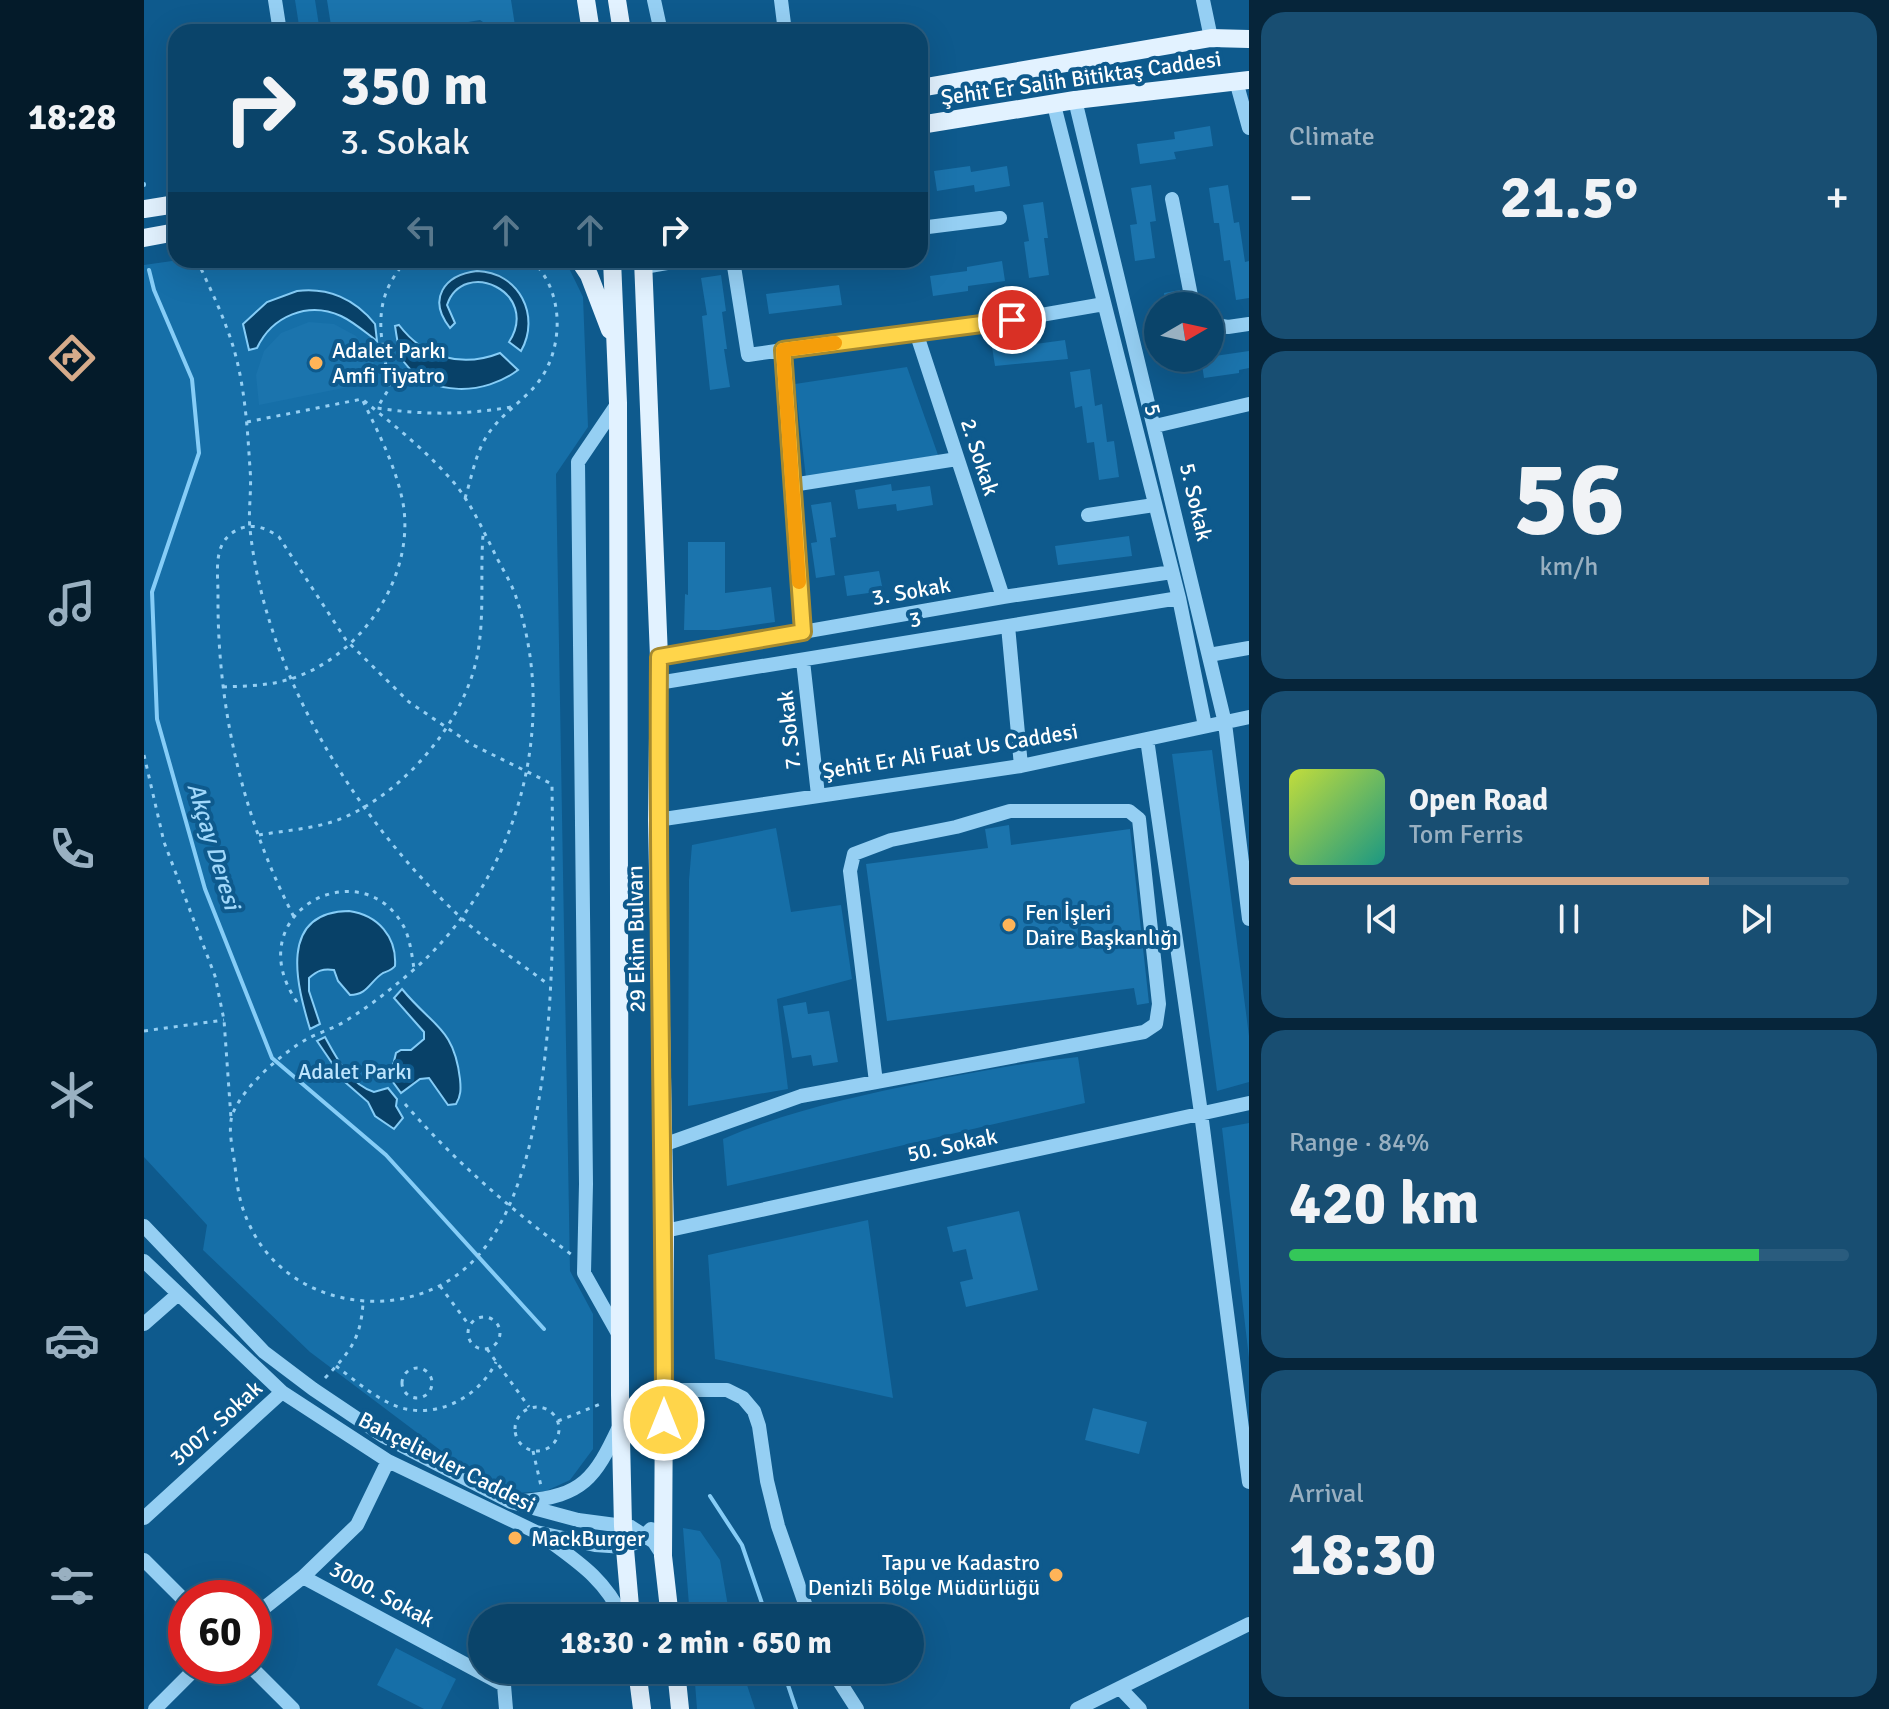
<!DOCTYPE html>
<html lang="en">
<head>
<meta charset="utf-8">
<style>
  :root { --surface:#0a446a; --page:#184e72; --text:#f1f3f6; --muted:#99b0c1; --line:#2a5c7e; --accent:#d6ab8b }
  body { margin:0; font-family:Signika,sans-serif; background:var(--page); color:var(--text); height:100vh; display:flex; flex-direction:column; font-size:30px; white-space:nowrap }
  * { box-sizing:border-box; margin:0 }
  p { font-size:26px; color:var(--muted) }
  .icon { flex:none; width:44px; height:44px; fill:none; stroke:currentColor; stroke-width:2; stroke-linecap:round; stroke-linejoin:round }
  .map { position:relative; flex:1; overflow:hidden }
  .sheet { display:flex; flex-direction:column; gap:12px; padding:12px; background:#06253a; width:640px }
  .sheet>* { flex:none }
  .top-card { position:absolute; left:24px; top:24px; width:760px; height:244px; border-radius:24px; box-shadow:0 8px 32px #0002,0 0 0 2px var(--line); background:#0a446a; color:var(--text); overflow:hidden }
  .needle { width:52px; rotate:81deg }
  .tools { position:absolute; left:1000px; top:292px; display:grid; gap:16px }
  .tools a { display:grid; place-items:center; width:80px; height:80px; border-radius:50%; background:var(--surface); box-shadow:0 8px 32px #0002,0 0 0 2px var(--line); font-size:40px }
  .speed { position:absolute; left:24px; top:1580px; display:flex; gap:16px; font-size:40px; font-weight:700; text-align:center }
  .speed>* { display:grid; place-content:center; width:104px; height:104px; border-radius:50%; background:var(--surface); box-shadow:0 8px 32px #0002,0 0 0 2px var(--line); line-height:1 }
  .speed .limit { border:12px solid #d22; background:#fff; color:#111 }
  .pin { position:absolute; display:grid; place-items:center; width:68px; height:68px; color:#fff; margin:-34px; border:4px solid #fff; border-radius:50%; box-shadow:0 2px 8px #0007 }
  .me { position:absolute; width:88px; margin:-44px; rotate:0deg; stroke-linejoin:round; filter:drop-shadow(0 0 6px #0008) }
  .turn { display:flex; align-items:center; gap:28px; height:168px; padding:0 40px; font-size:36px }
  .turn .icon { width:104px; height:104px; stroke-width:2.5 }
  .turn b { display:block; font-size:56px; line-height:68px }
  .lanes { display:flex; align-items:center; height:76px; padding:0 40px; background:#0003; justify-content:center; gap:40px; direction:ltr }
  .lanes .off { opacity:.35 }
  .big { font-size:60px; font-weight:700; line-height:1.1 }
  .sheet .widget { flex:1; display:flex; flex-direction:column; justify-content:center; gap:12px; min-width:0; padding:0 28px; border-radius:24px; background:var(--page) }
  .sheet .dial { align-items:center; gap:0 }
  .dial b { font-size:104px; line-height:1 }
  .song { display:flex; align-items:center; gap:24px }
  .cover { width:96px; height:96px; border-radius:12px; background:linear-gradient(135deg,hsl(70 70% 55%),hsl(170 70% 35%)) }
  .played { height:8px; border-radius:4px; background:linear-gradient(90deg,var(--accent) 75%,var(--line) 75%) }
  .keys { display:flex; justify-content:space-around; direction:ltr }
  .heat { display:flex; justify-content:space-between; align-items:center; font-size:44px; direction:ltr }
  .charge { height:12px; border-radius:6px; background:linear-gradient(90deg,#34c759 84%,var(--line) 0) }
  .trip { position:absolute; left:324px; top:1604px; width:456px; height:80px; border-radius:40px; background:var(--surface); box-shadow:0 8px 32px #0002,0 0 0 2px var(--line); font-weight:700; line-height:80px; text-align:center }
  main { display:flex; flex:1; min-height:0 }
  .menu { display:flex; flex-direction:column; width:144px; justify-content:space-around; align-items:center; background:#041b2a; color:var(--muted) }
  .menu .icon { width:56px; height:56px }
  .menu .on { color:var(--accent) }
  .menu b { font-size:36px; color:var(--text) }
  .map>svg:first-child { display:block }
  .green { fill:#166fa8 }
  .water { fill:#084168; stroke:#86cdf7; stroke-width:2 }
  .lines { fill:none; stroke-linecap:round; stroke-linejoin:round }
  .stream { stroke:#86cdf7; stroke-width:4 }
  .building { fill:#1b74ad }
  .path { stroke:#95cff3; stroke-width:3; stroke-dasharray:4 6; stroke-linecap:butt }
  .minor { stroke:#95cff3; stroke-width:14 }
  .major { stroke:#e2f2ff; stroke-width:18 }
  .route-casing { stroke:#a68a30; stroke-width:20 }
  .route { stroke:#ffd54a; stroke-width:14 }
  .slow { stroke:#f59e0b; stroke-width:14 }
  .poi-dot { fill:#ffb458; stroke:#0e5a8d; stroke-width:3 }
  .labels { text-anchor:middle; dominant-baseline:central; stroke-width:8; stroke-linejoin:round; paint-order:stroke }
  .street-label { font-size:22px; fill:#fff; stroke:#0e5a8d }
  .poi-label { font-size:22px; fill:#fff; stroke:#0e5a8d; text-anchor:start }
  .park-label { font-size:22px; fill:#bde5fe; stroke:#0e5a8d }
  .water-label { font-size:24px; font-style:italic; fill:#a1d8fb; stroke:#0e5a8d }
</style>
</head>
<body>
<main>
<nav class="menu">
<b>18:28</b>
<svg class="icon on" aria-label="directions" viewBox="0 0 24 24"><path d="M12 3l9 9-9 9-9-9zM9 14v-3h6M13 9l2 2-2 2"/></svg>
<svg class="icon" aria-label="music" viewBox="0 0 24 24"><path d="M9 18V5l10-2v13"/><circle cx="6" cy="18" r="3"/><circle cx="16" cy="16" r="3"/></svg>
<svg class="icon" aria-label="phone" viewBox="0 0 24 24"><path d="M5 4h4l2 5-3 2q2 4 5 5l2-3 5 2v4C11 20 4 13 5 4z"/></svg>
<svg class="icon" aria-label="climate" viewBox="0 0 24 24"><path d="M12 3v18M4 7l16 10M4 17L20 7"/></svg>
<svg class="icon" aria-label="car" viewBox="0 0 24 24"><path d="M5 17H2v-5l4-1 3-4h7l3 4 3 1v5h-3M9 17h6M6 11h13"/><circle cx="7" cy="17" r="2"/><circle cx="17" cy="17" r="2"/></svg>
<svg class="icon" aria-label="filters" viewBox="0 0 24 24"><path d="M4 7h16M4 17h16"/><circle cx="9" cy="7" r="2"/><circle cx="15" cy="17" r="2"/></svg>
</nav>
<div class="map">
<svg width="1105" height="1709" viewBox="0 0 1105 1709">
  <rect width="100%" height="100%" fill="#0e5a8d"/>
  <path class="green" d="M151,0h20l5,32h-20z
    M35,260h386l18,37 5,130 -32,47 14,797 23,43v135l-23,31 -24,11 -29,2 -49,-22 -158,-119 -107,-102 4,-25 -63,-68v-892z
    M763,367l31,88 -132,23 -11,-94z
    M1068,750l37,286v46l-32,9 -45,-337z
    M632,828l15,84 50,-7 11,74 -75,20 11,90 -100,17 1,-226 3,-35z
    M934,1057l7,46 -358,83 -4,-47c64,-28 135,-43 202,-57 51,-10 101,-20 153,-25z
    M1105,1123v235l-27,-230z
    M724,1220l25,178 -178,-39 -7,-104z
    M539,1528l17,3 20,29 10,58h-40z
    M252,1648l60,31 -15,30h-17l-47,-24z
    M550,1670h48l13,39h-58z"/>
  <path class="water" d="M333,271c42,1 64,45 44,80l-12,-9c32,-50 -46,-85 -62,-37l8,18 -5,5c-23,-29 -6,-53 27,-57z
    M153,291c31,-4 58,8 78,33l2,17c-11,-8 -23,-19 -36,-25 -33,-15 -69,0 -84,32l-8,2 -6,-26 24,-22z
    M255,325c25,33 63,43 101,28l18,17c-33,25 -87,28 -114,-8 -6,-9 -7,-25 -9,-36z
    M205,911c29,4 48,26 46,55 -3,4 -7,5 -12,7 -13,8 -15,22 -33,22l-12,-14 -4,-11c-11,-2 -17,1 -25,8v13l11,33 -10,5c-13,-43 -33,-117 39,-118z
    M258,989c30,37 52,38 58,90 1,10 1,17 -4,25l-8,1 -19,-27 -9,1 -19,14 -11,-15 6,-25 5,-3h10l13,-11v-7l-30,-34z
    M181,1037c11,20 25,48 49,55l14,-4 9,11 -1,7 7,12 -9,11 -19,-13 -7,-14 -23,-20 -28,-41z"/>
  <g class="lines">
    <path class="stream" d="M0,184v1
      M5,270l5,20 38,89 7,74 -47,139 5,127 48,170 67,169 114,97 158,174
      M566,1496l32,49 25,73
      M639,1670l13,39"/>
  </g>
  <path class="building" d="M183,0h184l5,32h-18l-18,-12 -70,12h-78z
    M1066,126l3,20 -39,6 2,7 -36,5 -3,-20 38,-5 -1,-7z
    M826,166l1,6 36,-6 3,20 -35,6 -1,-7 -37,6 -3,-20z
    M1007,185l5,36 -6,1 5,36 -20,3 -5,-36 7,-1 -6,-36z
    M1084,185l6,38 5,-1 6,40 4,-1v37l-13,2 -6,-40 -6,1 -5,-38h-5l-5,-35z
    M899,202l5,36h-4l5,37 -20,3 -5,-36 5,-1 -6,-36z
    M858,261l3,20 -37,5v5l-35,5 -3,-20 37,-5v-4z
    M577,275l5,36 -4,1 5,37h-3l6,38 -20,3 -8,-74 5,-1 -6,-37z
    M695,285l3,20 -73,9 -3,-20z
    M1036,290l3,16h-17l-2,-13z
    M165,322l25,2 22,12 16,21 6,24 -119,24 -3,-30 8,-24 17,-18z
    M921,340l3,19 -73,7 -3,-19 35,-6 1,4z
    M1105,351v17l-10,2v3l-35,5 -3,-20z
    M946,369l5,37 7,-2 5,38 7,-1 5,36 -20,3 -5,-38 -7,1 -5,-37 -7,2 -5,-36z
    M747,484l1,7 38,-5 3,19 -36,6 -1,-7 -38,5 -3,-19z
    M687,502l5,35 -6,1 5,37 -19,3 -5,-35 6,-1 -6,-37z
    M985,536l3,20 -74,9 -3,-19z
    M544,542h37v51l46,-6 4,35 -56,8h-35l1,-36 3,1z
    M735,571l4,20 -36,5 -3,-20z
    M865,825l2,20 119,-16 19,174 -12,2 -3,-17 -247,33 -21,-157 122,-16 -3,-19z
    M662,1002l2,12 21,-3 9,51 -25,4 -2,-11 -19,3 -9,-52z
    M875,1211l19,79 -72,17 -6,-25 13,-3 -3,-12 -4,-18 -13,3 -6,-25z
    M949,1408l54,14 -8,32 -54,-14z"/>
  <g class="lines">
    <path class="path" d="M53,260c10,22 21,44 29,66 18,45 21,95 24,143 2,20 -2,41 0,60 15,143 105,289 208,386 28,26 61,47 91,70
      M263,260c-38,41 -26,77 -17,127l-13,21c45,7 88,7 134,-1
      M103,422l115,-23c29,24 60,48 86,77 20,21 33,50 46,76 7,15 18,31 23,48 42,127 0,276 -99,366 -23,20 -45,38 -71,54 -12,8 -27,12 -40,19 -26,15 -63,47 -74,74 -6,15 0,37 2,53 2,21 5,40 15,60 38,82 154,100 219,39 96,-89 84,-356 83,-481l-81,-40 -62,-42 -63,-62 -67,-103c-12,-9 -26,-14 -40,-8 -27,12 -21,41 -21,65 -1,112 24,223 76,323
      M321,498c6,-18 10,-42 20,-59 13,-23 36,-36 51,-54 29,-35 29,-95 -5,-125
      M79,687c22,-1 45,-1 67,-8 70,-21 126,-102 113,-176 -7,-36 -24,-69 -40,-102
      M0,755l20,87 51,134 9,44 7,98
      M115,835c23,-4 50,-6 73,-13 66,-22 131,-96 145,-165 8,-40 3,-82 6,-122
      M153,1002c-61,-89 65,-154 107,-75 6,12 8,28 10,42
      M0,1031l80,-11
      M261,1104c50,58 106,105 167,151
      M296,1286l29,39
      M324 1333a16 16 0 1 1 32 0a16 16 0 1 1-32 0Z
      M343,1349l42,58
      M192,1366c16,12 33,27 51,36 41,22 90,-1 109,-40
      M258 1383a15 15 0 1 1 30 0a15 15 0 1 1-30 0Z
      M181,1378c24,-25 36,-39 38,-75
      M371 1429a22 22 0 1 1 44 0a22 22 0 1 1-44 0Z
      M414,1421l45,-18
      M389,1451l8,35"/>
    <path class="minor" d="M131,0l5,32
      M510,0l7,32
      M637,0l4,32
      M1059,0l8,38
      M1092,81l13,47
      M931,100l150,623 24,196
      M910,105l125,493 26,128
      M1028,199l21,107
      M776,228l80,-10
      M589,260l15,95 35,-5 20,282
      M500,267l40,-7
      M1066,324l18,3 21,-3
      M772,332l87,265
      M639,350l229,-30 92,-16
      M474,403l-40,59 8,722 -2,89 36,64
      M1011,426l94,-22
      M648,485l165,-26
      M944,515l66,-10
      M864,626l13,140
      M1065,655l40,-7
      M515,657l344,-60 169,-25
      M659,661l15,134
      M514,683l521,-85
      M1003,739l54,374 48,369
      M513,820l364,-54 228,-49
      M519,1145l138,-49 343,-64 12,-8 3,-20 -20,-185 -10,-8h-119l-54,16 -65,13 -37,14 -4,17 26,211
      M0,1226l120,126 49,37 70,47 128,66 67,18 53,7 23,15 9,14
      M521,1231l584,-128
      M0,1261l138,131 106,69 148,71 59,13 29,2 14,-5 13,-13
      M0,1324l33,-29
      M520,1390h63l16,8 11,13 5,15 8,55 11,45 32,92
      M380,1501c59,-5 71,-23 95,-74
      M0,1518l138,-126
      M400,1537c34,25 60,41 79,81
      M0,1560l42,42
      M159,1577l201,108 2,24
      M110,1616l49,-39 54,-52 31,-64
      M106,1666l43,43
      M688,1670l25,39
      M976,1688l20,21
      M11,1709l43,-43
      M933,1709l172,-85"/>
    <path class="major" d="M442,0l5,32
      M473,0l5,32
      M776,88l291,-50 38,1
      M776,125l155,-25 174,-20
      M0,209l32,-5
      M0,238l32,-6
      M435,260l10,15 21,55
      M468,260l6,143 2,992 3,131 8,92
      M499,260l16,397 -2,163 8,411 -2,325 7,62
      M493,1670l5,39
      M532,1670l4,39"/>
  </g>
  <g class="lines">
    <g class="route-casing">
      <path id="route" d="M520,1420c0,-255 -7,-509 -5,-763l144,-25 -20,-282 229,-30"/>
    </g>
    <use href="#route" class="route"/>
    <path class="slow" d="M655,582l-16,-232 52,-7"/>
  </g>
  <g class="poi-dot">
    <circle cx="172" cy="363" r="8"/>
    <circle cx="865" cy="925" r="8"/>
    <circle cx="371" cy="1538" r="8"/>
    <circle cx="912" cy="1575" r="8"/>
  </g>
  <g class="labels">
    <g class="street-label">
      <text transform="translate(937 78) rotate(-8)">Şehit Er Salih Bitiktaş Caddesi</text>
      <text transform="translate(1009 410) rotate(76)">5</text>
      <text transform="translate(836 457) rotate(72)">2. Sokak</text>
      <text transform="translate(1052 502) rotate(77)">5. Sokak</text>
      <text transform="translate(767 591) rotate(-10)">3. Sokak</text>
      <text transform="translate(771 619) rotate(-10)">3</text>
      <text transform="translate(645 730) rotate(-96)">7. Sokak</text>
      <text transform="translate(806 751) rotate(-9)">Şehit Er Ali Fuat Us Caddesi</text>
      <text transform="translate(492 939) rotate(-91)">29 Ekim Bulvarı</text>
      <text transform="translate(808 1145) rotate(-12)">50. Sokak</text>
      <text transform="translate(72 1423) rotate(-42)">3007. Sokak</text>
      <text transform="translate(303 1462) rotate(27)">Bahçelievler Caddesi</text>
      <text transform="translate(238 1594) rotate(28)">3000. Sokak</text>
    </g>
    <g class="poi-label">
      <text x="188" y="350">Adalet Parkı<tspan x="188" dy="25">Amfi Tiyatro</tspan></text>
      <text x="881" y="912">Fen İşleri<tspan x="881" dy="25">Daire Başkanlığı</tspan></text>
      <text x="387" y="1538">MackBurger</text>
      <text x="896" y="1562" text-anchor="end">Tapu ve Kadastro<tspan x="896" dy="25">Denizli Bölge Müdürlüğü</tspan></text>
    </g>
    <g class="park-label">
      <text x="211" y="1071">Adalet Parkı</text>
    </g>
    <g class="water-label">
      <text transform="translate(70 846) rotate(73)">Akçay Deresi</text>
    </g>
  </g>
</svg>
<div class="tools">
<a><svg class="needle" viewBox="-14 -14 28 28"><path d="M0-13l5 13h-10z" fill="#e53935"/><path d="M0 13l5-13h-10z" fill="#99b0c1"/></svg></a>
</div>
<div class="speed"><div class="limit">60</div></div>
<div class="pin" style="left:868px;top:320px;background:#d93025"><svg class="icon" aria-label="arrive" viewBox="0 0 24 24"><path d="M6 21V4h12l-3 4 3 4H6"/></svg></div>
<svg class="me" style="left:520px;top:1420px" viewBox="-20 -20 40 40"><circle r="17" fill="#ffd54a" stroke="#fff" stroke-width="3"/><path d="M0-11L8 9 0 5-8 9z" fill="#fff"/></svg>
<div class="trip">18:30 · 2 min · 650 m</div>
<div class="top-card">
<div class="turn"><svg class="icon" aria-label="right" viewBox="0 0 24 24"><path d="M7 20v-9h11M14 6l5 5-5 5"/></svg><div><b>350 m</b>3. Sokak</div></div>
<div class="lanes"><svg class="icon off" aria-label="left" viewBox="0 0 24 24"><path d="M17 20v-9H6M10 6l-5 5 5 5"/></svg><svg class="icon off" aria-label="ahead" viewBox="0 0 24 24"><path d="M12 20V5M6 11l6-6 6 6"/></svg><svg class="icon off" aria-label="ahead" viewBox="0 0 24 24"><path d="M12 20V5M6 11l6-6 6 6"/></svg><svg class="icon" aria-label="right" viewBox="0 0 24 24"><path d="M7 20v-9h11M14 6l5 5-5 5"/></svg></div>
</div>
</div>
<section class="sheet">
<div class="widget"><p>Climate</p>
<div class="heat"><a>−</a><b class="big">21.5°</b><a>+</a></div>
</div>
<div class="widget dial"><b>56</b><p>km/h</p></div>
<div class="widget">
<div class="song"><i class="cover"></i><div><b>Open Road</b><p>Tom Ferris</p></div></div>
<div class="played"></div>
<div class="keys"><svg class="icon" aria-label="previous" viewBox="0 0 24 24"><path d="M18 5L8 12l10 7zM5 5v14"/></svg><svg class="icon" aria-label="pause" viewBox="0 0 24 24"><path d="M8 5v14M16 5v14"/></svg><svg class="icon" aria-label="next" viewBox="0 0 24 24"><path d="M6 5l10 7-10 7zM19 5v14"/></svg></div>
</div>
<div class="widget"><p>Range · 84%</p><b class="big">420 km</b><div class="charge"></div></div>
<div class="widget"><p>Arrival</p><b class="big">18:30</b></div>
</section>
</main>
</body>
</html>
